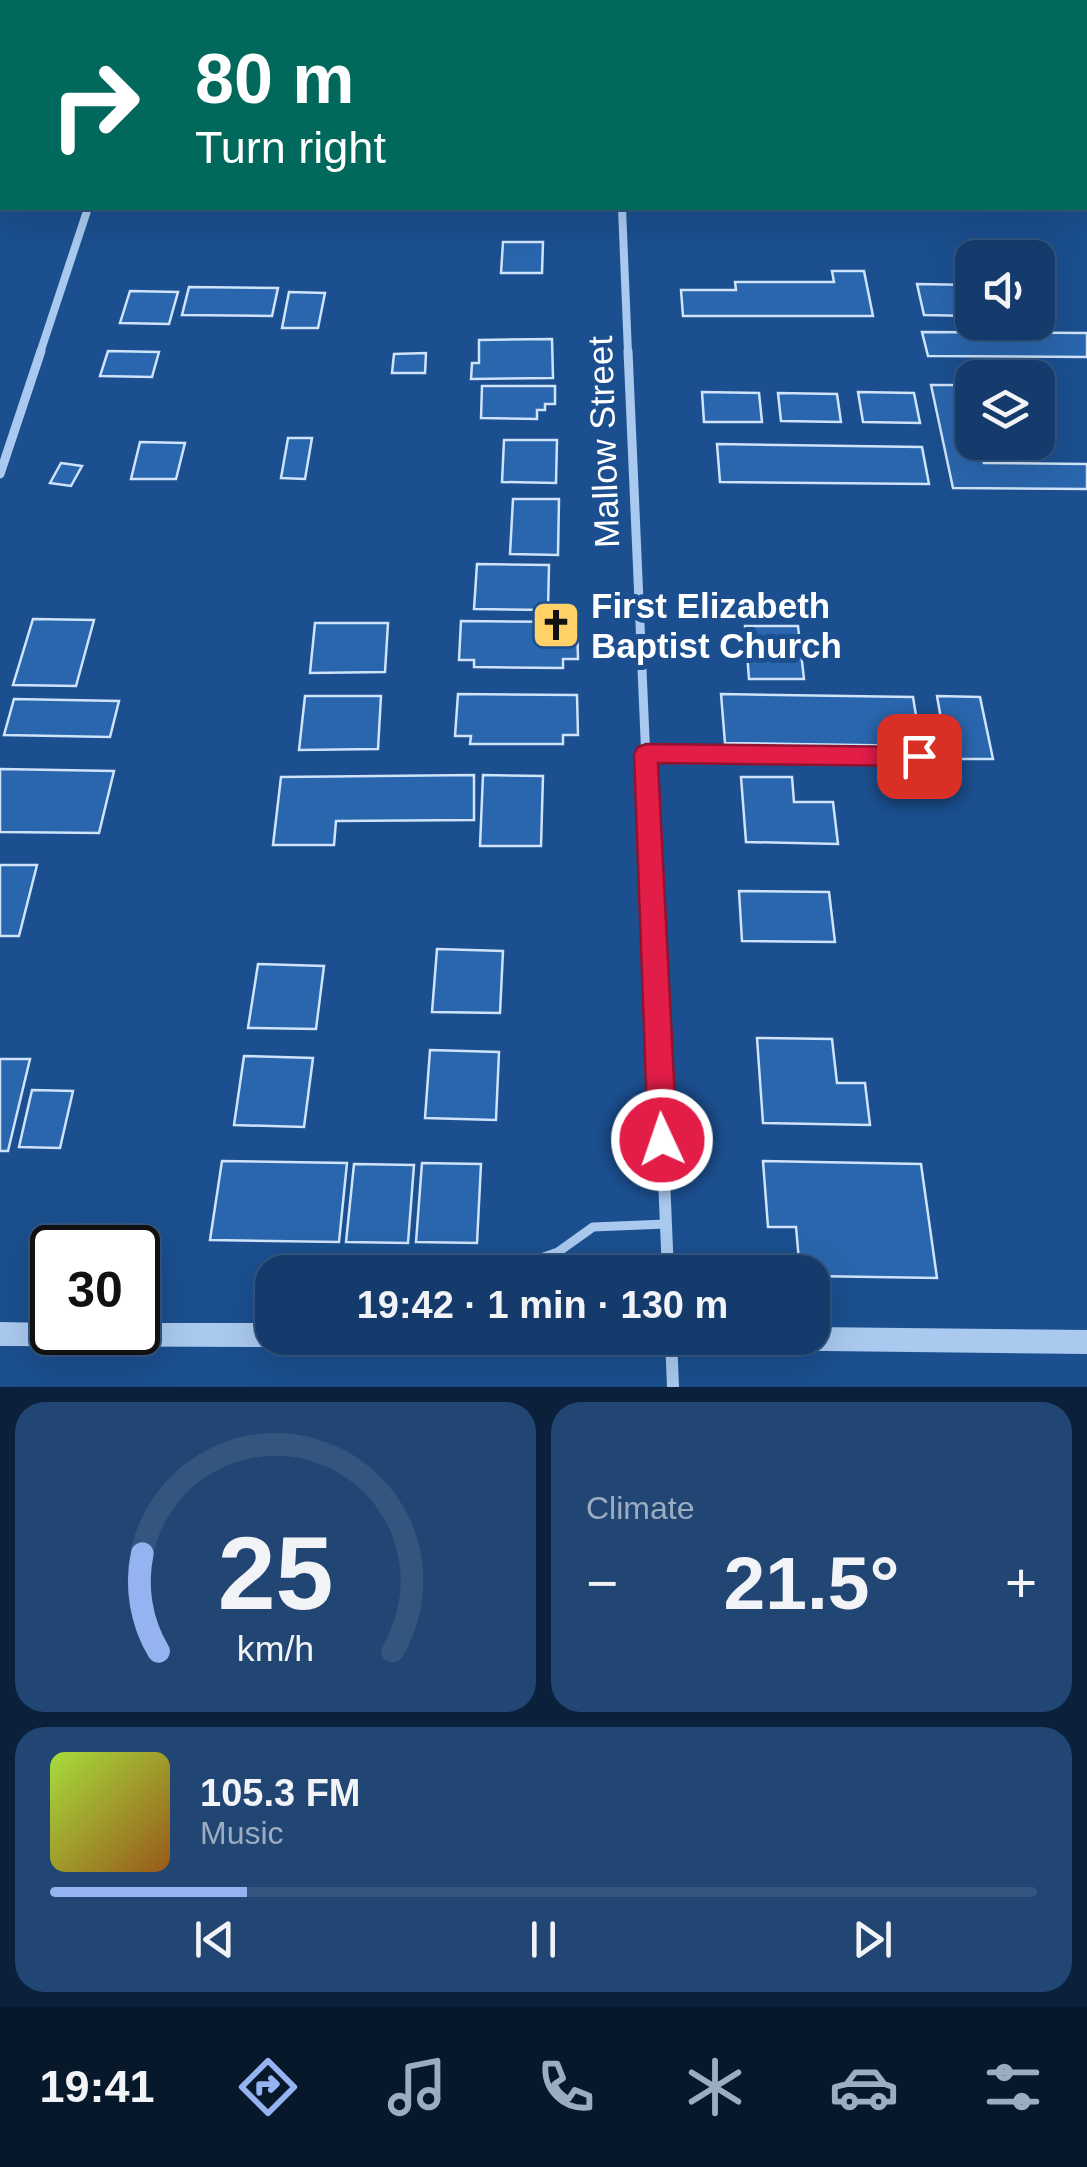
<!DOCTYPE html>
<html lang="en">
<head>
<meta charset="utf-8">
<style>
  :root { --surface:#143b6b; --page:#214673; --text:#f1f3f6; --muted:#9dadc1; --line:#33557e; --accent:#95b2f1 }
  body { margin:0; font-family:Helvetica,sans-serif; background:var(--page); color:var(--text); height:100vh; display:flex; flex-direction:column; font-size:38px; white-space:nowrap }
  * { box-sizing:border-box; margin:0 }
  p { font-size:32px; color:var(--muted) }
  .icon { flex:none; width:55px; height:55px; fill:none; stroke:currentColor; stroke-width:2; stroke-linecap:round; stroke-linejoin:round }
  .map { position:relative; height:1387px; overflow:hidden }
  .panel { display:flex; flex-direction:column; gap:15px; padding:15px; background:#0b203b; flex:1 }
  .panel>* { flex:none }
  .top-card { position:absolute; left:0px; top:0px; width:1088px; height:210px; box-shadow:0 10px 40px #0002,0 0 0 2px var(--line); background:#00695c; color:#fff; overflow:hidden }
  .buttons { position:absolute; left:955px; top:240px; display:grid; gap:20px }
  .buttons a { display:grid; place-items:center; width:100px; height:100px; border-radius:20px; background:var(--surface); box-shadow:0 10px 40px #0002,0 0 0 2px var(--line); font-size:50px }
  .speed { position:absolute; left:30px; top:1225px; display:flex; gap:20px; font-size:50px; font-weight:700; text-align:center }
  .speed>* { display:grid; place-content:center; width:130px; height:130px; border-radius:50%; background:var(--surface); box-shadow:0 10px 40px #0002,0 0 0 2px var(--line); line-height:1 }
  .speed .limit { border:5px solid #111; border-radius:15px; background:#fff; color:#111 }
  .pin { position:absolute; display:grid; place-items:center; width:85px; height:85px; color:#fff; margin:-42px; border-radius:20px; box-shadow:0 5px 15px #0006 }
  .me { position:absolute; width:110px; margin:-55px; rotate:357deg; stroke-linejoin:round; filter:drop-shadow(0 0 8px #0008) }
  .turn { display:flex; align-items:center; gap:35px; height:210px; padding:0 30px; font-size:45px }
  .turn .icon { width:130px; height:130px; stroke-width:2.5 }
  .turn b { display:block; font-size:70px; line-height:85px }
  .big { font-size:75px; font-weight:800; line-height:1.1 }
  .panel .card { flex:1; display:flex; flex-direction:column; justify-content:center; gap:15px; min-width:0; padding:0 35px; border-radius:30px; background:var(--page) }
  .panel .dial { align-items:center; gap:0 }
  .dial svg { height:260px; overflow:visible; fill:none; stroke:var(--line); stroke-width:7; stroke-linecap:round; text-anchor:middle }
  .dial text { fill:var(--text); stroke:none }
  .song { display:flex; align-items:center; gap:30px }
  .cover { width:120px; height:120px; border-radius:15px; background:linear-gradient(135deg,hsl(80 70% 55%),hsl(30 70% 35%)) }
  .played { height:10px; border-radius:5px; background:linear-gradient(90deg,var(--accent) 20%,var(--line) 20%) }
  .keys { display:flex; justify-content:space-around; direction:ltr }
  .heat { display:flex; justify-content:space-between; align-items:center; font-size:55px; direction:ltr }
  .panel .tiles { flex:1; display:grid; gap:15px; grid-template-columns:1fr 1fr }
  .card:last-child { grid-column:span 2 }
  .trip { position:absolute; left:255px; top:1255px; width:575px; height:100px; border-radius:30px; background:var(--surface); box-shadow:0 10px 40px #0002,0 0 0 2px var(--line); font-weight:800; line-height:100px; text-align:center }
  .tab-bar { display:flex; height:160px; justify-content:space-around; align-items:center; background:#08182b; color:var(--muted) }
  .tab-bar .icon { width:70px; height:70px }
  .tab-bar .on { color:var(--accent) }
  .tab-bar b { font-size:45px; color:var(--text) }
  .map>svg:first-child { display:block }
  .building { fill:#2a66ad; stroke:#cfe3fa; stroke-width:2.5 }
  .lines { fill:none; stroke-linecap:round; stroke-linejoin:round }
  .service-far1 { stroke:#a9c9ee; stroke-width:8 }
  .service { stroke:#a9c9ee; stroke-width:9 }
  .minor-far2 { stroke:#a9c9ee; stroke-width:8 }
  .minor-far1 { stroke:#a9c9ee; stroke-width:9 }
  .minor { stroke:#a9c9ee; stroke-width:12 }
  .tertiary { fill:#a9c9ee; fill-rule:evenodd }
  .route { fill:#e11d48; stroke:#92132f; stroke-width:2.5 }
  .labels { text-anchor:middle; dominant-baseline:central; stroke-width:10; stroke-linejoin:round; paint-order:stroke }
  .street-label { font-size:35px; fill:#fff; stroke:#1b4f8f }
  .poi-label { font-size:35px; font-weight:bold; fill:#fff; stroke:#1b4f8f; text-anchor:start }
</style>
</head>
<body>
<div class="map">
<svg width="1087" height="1387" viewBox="0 0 1087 1387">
  <rect width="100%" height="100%" fill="#1b4f8f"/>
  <path class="building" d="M503,242h40l-1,31h-41z
    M832,271h32l9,45h-190l-2,-26h55l-1,-8h99z
    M917,284l55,1v31l-48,-1z
    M189,287l89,1 -6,28 -90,-1z
    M130,291l48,1 -9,32 -49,-1z
    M289,292l36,1 -7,35h-36z
    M922,332l165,1v24l-159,-1z
    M552,339l1,39 -82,1 1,-16h7v-23z
    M108,351l51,1 -7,25 -52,-1z
    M426,353l-1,20h-33l2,-19z
    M931,385h34l7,31v26h7l5,21 103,1v25l-134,-1z
    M482,386h73v18h-10v6h-8v9l-56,-1z
    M702,392l57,1 3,29h-58z
    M858,392l56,1 6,30 -57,-1z
    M778,393l59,1 4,28 -60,-1z
    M288,438h24l-7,41 -24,-1z
    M504,440h53l-1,43 -54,-1z
    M140,442l45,1 -9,36h-45z
    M717,444l205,3 7,37 -209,-2z
    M61,463l21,3 -11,20 -21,-3z
    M513,499h46l-1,56 -48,-1z
    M477,564l72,1 -1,45 -74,-1z
    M33,619l61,1 -18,66 -63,-1z
    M461,621l116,1 1,37h-15v9l-89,-1v-7h-15z
    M315,623h73l-3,49 -75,1z
    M745,626h53l6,53h-55z
    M458,694l119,1 1,40h-15v9h-93l1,-8h-16z
    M721,694l192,3 8,49 -196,-3z
    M305,696h76l-3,53 -79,1z
    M937,696l43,1 13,62h-45z
    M14,699l105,2 -9,36 -106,-2z
    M0,769l114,2 -15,62 -99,-1z
    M474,775v45l-138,1 -2,24h-61l8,-68z
    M483,775l60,1 -2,70h-61z
    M741,777h51l2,25h39l5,42 -92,-2z
    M0,865h37l-18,71h-19z
    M739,891l90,1 6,50 -93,-1z
    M437,949l66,2 -3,62 -68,-1z
    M258,964l66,2 -8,63 -68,-1z
    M757,1038l75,1 5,44h28l5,42 -107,-2z
    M430,1050l69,2 -3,68 -71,-2z
    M244,1056l69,2 -9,69 -70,-2z
    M0,1059h30l-22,92h-8z
    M32,1090l41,1 -13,57 -41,-1z
    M222,1161l125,2 -8,79 -129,-2z
    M763,1161l158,3 16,114 -125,-2v-4h-12l-4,-45h-28z
    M422,1163l59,1 -4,79 -61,-1z
    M354,1164l60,1 -6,78 -62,-1z"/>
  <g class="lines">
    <path class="service-far1" d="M646,753l273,3"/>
    <path class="service" d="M501,1272l57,-20 35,-25 73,-3"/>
    <path class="minor-far2" d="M622,208l6,145
      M40,353l48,-145"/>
    <path class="minor-far1" d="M628,351l20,455
      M0,474l41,-123"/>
    <path class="minor" d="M648,803l20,469
      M671,1338l2,49"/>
    <path class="tertiary" d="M1047,0h12l1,2h-11z
      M1085,71l2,1v12l-2,-1z
      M0,1322l52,1v9h86v-9h134v15h11l-3,5 -8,4 -272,-1z
      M812,1327l275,3v24l-339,-4 -8,-4 -4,-8h76z"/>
  </g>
  <path class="route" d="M646,744l273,3 8,3 4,6 -4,7 -8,3 -261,-3 19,377 -5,10 -10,4 -9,-4 -5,-10 -14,-386 4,-7z"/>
  <defs>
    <g id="church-square" transform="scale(2.5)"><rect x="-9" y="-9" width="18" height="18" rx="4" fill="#ffd166" stroke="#1b4f8f"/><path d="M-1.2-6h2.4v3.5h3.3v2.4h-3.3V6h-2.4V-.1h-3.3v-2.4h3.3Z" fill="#111"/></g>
  </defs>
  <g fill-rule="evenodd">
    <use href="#church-square" x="556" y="625"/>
  </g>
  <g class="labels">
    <g class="street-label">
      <text transform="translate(603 442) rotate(-92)">Mallow Street</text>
    </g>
    <g class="poi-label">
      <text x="591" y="605">First Elizabeth<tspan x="591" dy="40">Baptist Church</tspan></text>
    </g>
  </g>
</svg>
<div class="buttons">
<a><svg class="icon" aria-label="sound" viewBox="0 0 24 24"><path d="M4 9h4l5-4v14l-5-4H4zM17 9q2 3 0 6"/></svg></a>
<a><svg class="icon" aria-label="layers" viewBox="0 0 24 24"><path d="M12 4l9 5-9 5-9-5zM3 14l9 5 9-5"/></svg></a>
</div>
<div class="speed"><div class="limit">30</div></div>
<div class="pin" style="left:919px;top:756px;background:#d93025"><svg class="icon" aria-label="arrive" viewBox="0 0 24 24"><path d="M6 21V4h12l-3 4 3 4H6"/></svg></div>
<svg class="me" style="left:662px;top:1140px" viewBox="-20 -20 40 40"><circle r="17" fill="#e11d48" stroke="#fff" stroke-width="3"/><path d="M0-11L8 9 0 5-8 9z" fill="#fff"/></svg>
<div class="trip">19:42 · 1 min · 130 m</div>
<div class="top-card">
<div class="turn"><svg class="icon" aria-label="right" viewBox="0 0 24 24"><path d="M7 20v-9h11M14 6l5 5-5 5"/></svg><div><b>80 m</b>Turn right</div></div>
</div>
</div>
<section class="panel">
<div class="tiles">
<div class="card dial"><svg viewBox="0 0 100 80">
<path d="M14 69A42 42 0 1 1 86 69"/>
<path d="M14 69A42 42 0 0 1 9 39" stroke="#95b2f1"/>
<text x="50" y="56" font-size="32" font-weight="700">25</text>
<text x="50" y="72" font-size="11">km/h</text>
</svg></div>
<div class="card"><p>Climate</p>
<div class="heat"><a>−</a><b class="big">21.5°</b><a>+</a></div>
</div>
<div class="card">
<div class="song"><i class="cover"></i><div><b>105.3 FM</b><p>Music</p></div></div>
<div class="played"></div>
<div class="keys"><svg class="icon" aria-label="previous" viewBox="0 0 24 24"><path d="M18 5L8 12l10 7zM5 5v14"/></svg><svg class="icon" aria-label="pause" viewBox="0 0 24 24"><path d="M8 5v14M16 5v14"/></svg><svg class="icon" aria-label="next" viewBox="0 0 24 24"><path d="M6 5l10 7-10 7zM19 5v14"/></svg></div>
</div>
</div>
</section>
<nav class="tab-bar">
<b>19:41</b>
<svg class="icon on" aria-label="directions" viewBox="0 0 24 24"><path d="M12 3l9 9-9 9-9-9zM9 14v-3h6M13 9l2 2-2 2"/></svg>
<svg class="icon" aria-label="music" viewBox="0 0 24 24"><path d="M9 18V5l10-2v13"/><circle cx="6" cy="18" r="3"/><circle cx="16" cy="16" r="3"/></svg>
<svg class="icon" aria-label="phone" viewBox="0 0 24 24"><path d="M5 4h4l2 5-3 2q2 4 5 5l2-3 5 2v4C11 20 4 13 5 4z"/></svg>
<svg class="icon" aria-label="climate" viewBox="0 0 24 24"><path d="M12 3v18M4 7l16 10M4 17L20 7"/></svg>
<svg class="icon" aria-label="car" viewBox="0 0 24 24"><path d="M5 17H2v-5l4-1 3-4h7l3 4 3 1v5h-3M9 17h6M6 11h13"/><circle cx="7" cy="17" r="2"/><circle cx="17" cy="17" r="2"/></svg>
<svg class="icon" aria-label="filters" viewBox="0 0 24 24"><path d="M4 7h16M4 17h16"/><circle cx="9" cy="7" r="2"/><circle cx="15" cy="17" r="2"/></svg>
</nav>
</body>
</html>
